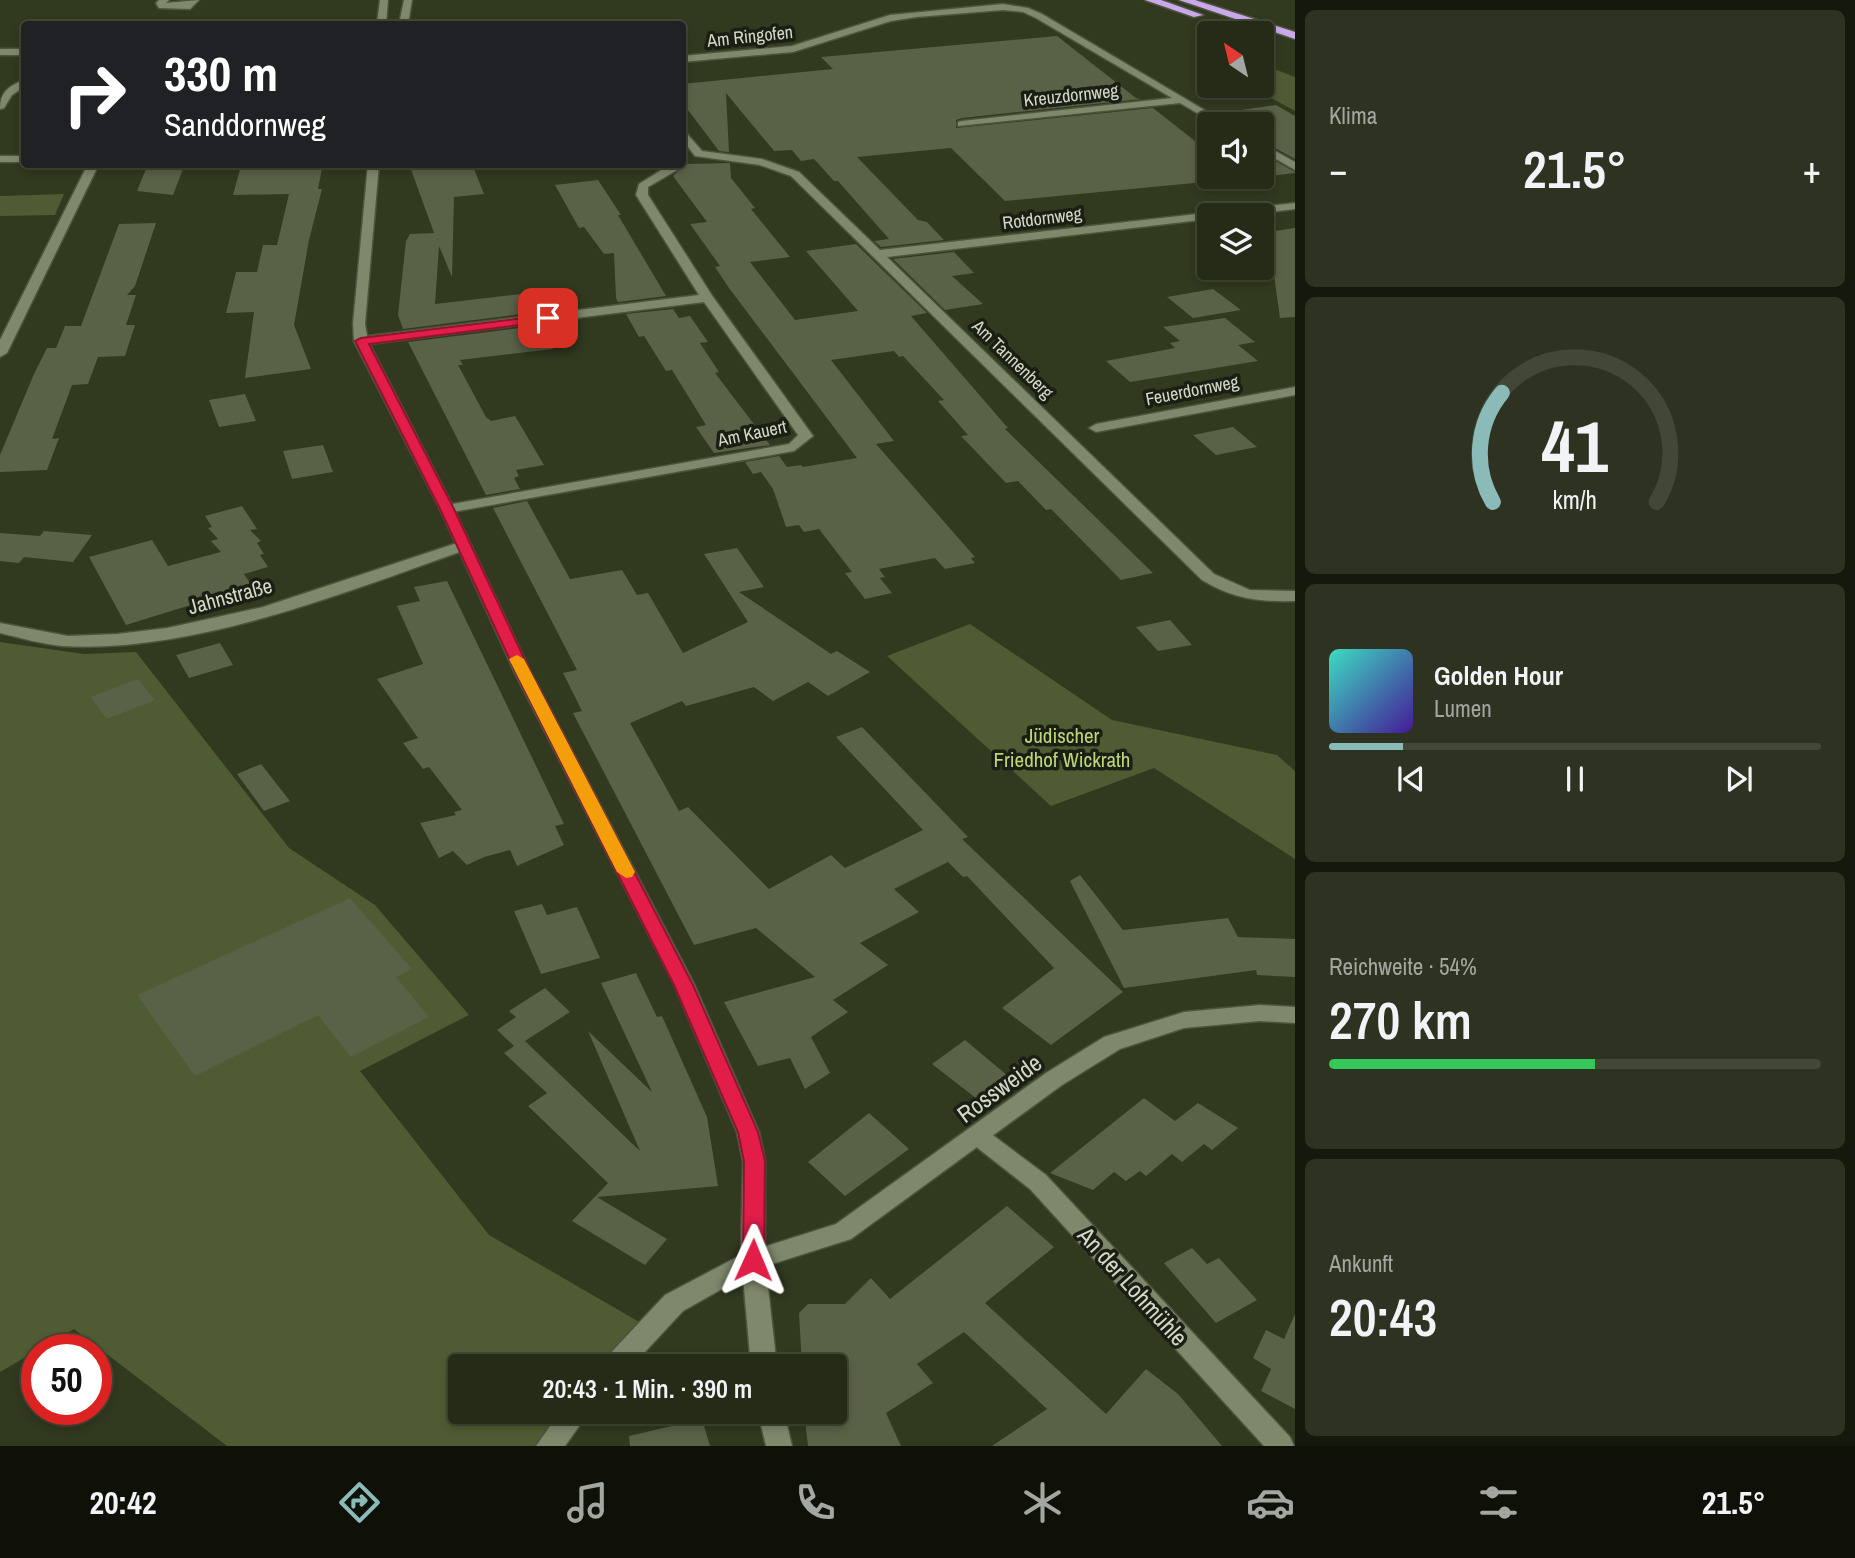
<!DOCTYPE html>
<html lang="de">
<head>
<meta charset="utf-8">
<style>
  :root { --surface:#252b17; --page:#2d3320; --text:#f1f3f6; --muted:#a3a7a1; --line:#424736; --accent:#8bbbb9 }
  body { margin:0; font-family:"Archivo Narrow",sans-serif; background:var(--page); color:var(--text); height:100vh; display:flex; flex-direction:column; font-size:26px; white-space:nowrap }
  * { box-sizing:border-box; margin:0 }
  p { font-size:23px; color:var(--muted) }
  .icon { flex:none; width:38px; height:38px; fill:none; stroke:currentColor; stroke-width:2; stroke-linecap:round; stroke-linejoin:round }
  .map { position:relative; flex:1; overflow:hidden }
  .details { display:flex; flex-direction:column; gap:10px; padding:10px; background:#14180d; width:560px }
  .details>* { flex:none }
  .hud { position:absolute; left:21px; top:21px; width:665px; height:147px; border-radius:7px; box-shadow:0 4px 10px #0003,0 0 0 2px var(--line); background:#202124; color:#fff; overflow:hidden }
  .needle { width:46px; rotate:325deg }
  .tools { position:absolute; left:1197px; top:21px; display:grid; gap:14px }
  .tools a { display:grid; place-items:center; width:77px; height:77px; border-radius:7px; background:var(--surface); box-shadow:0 4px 10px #0003,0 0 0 2px var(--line); font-size:35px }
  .speed { position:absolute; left:21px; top:1334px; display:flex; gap:14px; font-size:35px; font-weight:700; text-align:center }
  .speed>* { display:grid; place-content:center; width:91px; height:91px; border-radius:50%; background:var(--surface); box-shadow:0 4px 10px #0003,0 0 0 2px var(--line); line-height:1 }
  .speed .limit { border:10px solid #d22; background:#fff; color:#111 }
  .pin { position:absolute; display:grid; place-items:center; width:60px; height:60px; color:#fff; margin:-30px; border-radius:14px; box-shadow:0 4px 10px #0006 }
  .me { position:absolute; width:77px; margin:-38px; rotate:1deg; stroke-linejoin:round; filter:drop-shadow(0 0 5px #0008) }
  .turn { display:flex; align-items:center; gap:24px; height:147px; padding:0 28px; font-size:32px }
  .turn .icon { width:91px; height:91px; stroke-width:2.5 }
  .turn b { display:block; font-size:49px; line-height:60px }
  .big { font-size:52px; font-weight:600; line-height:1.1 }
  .details .card { flex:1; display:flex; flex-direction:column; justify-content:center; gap:10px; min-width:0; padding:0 24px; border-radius:10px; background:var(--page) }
  .details .dial { align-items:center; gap:0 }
  .dial svg { height:182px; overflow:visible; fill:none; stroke:var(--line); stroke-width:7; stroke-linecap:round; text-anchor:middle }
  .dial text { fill:var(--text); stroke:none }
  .song { display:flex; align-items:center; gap:21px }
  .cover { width:84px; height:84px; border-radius:10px; background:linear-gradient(135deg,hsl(170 70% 55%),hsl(260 70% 35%)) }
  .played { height:7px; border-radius:4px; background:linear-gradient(90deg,var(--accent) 15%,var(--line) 15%) }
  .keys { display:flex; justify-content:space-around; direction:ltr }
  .heat { display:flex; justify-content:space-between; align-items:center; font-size:38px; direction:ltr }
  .charge { height:10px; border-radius:5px; background:linear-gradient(90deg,#34c759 54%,var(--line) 0) }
  .trip { position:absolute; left:448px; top:1354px; width:399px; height:70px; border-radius:7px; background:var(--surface); box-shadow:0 4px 10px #0003,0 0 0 2px var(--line); font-weight:600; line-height:70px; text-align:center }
  .dock { display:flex; height:112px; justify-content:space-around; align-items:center; background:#0f1109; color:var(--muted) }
  .dock .icon { width:49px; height:49px }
  .dock .on { color:var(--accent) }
  .dock b { font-size:32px; color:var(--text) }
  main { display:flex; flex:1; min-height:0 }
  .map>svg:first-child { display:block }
  .green { fill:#4f5b32 }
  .building { fill:#596146 }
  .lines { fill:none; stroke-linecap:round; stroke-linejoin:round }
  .minor-casing { stroke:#4d543d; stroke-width:3 }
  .tertiary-casing { stroke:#4d543d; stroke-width:3 }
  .secondary-casing { stroke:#4d543d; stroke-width:3 }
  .motorway-casing { stroke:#4d543d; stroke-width:3 }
  .minor { fill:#7e886b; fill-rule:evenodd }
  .tertiary { fill:#7e886b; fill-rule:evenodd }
  .secondary { fill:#7e886b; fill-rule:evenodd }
  .motorway { fill:#c9a8eb; fill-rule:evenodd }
  .route { fill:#e11d48; stroke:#92132f; stroke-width:2 }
  .slow { fill:#f59e0b }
  .labels { text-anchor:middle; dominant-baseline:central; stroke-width:7; stroke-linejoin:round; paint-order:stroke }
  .far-street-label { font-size:18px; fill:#d3d9c9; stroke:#1b1f13 }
  .street-label { font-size:21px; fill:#d3d9c9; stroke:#1b1f13 }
  .park-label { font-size:21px; fill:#bbd779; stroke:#1b1f13 }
  .near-street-label { font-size:24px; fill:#d3d9c9; stroke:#1b1f13 }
</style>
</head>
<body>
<main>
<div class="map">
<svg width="1295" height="1446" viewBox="0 0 1295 1446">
  <rect width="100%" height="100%" fill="#31391f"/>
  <path class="green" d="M1277,70l18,7v34l-46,-25h13v-14z
    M64,194l-9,21 -55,1v-20z
    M970,624l142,96 165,35 18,16v88l-141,-91 -103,38 -164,-150z
    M0,642l84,12 52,-2 153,196 86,57 94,110 -109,56 129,164 152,88 -37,44h-144v45h106l-29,34h-310l-153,-117 -74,43z"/>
  <path class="building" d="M1057,36l79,62 5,1 -179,19 -6,2v8l197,-20 56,44v25l27,2 -231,22 -54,-53 -94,9 61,63 9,2 17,18 -63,7 -7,-6 15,-2 -51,-58h-4l-20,-22 -13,2 -9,-11 -18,1 -48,-58 3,59 -10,-1 -37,-49v-18l151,-15 -12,-12z
    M1276,105l19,11v43l-33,-18v-17h-14l-20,-12z
    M1262,154l33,18v1l-33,4z
    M730,163l1,15 24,30 -4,1 39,48 -40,5 45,58 63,-9 -52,-60 50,-7 71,69 -16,3 97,112 -3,1 148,144 -32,7 -70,-71 -5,1 -28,-29 -12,2 -45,-47 7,-1 -30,-34 6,-1 -41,-44 -4,1 -5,-6 -63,9 63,81 -18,3 99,113 -4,1 4,5 -30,6 -10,-11 -56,11 6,8 -5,1 12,15 -27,6 -20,-26 7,-1 -33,-43 -15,3 -5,-7 -13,2 -13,-38 -12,-17 -8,2 -8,-12 34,-6 8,11 14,-2 2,2 54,-9 -128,-170 -14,-21 5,-1 -30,-42 17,-2 -34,-46 13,-12z
    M148,164h37l-12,31 -36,-4z
    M323,164l-5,25h4l-13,51 -15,85 17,44 -66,9 9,-66 -28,1 10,-41h21l6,-27h14l12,-51 -56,1 8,-29z
    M409,164h63l12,30 -30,3 -2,80 -13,-31 -4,58 94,-11 8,19 -134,17 -5,-14 8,-74 4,-7 24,-1z
    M598,180l23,35h-3l48,81 -48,6 -2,-4 -2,-45 -10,1 -20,-27 -5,1 -24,-43z
    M156,223l-21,63 -8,9h9l-10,30h9l-10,31 -27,1 -10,27 -16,1 -20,54 7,-1 -12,32 -47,2v-17l34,-81 13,-26h9l9,-22h16l38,-102z
    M1295,228v89l-15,1 -12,-86z
    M954,252l20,21 -22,3 31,28 -38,6 -52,-51z
    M1213,289l28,21 -48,8 -26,-21z
    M673,309l6,9 11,-2 18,26 -8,1 19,29 -4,1 55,72 -56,8 -18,-26 10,-2 -34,-55 -6,1 -22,-35 -5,1 -13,-23z
    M1225,318l30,24 -17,3 20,16 -128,21 -24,-21 69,-13 -5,-5 10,-2 -17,-14z
    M543,325l10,24 -93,11 3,5h-5l28,52 5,4 24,-5 29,49 -28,5 3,6 -5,2 6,11 -34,6 -78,-153z
    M245,394l11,27 -37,6 -10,-27z
    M1233,427l24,20 -41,8 -23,-20z
    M323,445l10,27 -41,7 -9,-28z
    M527,501l43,78 52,-9 15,25 11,-2 35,60 65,-31 -44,-68 33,-6 27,39 -25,5 92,62 6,-3 33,21 -42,24 -20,-14 -35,19 -19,-14 -68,19 -4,-5 -52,22 49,88 9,-4 81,82 62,-34 14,13 78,-38 -87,-93 26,-10 106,110 -6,2 161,153 -72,53 -49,-37 52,-40 -87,-92 -4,1 -15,-15 -54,27 25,23 -59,31 28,22 -55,35 15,12 -37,25 19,36 -25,16 -15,-31 -32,8 -34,-64 91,-25 -59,-49 -62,17 -121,-232 9,-2 -19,-38 14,-3 -84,-162z
    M242,506l15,23 -7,1 11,11 -4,2 7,11 -4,1 8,12 -24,7 8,12 -126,39 -37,-68 63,-17 16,26 53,-14 -10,-11 7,-2 -10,-11 4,-1 -7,-11z
    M44,531l48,4 -19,27 -49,-5 5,-6 -10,12 -19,-2v-28l40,3z
    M447,581l117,243 -9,2 9,19 -47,21 -7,-16 -26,7 -17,8 -14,-14 -14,7 -19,-35 36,-8 -2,-3 8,-2 -33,-43 -6,2 -20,-26 15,-5 -41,-59 46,-15 -26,-58 23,-5 -6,-14z
    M1170,620l22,25 -34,6 -22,-24z
    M220,643l13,22 -44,13 -13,-23z
    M138,679l17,21 -48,19 -17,-22z
    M261,764l29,37 -26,10 -27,-37z
    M1080,875l43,55 105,-12 10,19 57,2v38l-38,-2 -1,-5 -132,18 -54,-107z
    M350,898l62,71 -16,8 33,40 -78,40 -33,-42 -123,61 -58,-81z
    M542,904l5,11 30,-8 23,51 -59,16 -27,-63z
    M636,973l21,44 5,-1 45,101 11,69 -121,11 70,42 -22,26 -73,-44 36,-38 -80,-77 19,-13 -43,-40 10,-7 -17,-16 19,-13 -7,-6 36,-23 25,24 -45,29 115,110 -52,-120 64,61 -51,-109z
    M965,1040l43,36 -31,23 -45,-35z
    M1144,1098l31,23 23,-18 40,25 -26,22 -8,-6 -22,18 -10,-8 -26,22 -6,-5 -14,10 -12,-9 -21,18 -43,-17z
    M869,1113l40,36 -64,47 -37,-34z
    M1007,1206l47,41 -69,56 121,111 40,-45 32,25 44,52h-230l55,-37 -83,-77 -47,32 16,19 -47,30 15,33h-93l-4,-34h31v-45h-33l-3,-54 9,-9h37l26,-26 19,21z
    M1192,1248l15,16 12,-6 38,42 -41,23 -52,-60z
    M1295,1314v95l-34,-18 10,-22 -18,-11 13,-28 18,9z
    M702,1419l8,27h-80l-1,-10z"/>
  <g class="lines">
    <g class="minor-casing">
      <path id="minor" d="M159,0h10l-3,3 33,-3 -9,9 -31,-1 -3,-5z
        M1003,4l25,4 14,6 186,110h-12l-36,-21 -222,23v-4l4,-1 210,-23 -136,-80 -13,-6 -20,-2 -86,7 -26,4 -98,31 -111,10v-6l110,-10 98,-31z
        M0,49h24v6h-24z
        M24,80v7l-12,8 -8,13 -4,1c0,-17 9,-23 24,-29z
        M682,128l20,23 60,8 37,13 81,78 415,-47v6l-50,6h-36v4l-322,38 327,317 36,16 45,1v10c-35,1 -62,-2 -93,-21l-411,-404 -31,-11 -65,-9 -13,-17z
        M1262,144l33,18v8l-33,-19z
        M0,156h24v6h-24z
        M682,161l2,5 -36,21v8l65,102 100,139 -19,15 -347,62 -5,-1 -2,-3 7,-4 342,-61 9,-9 -94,-133 -343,43 -7,-4 7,-4 338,-42 -63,-100 3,-11 32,-20h11z
        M88,164h11l-92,189 -7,4v-17z
        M1295,387v8l-199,37 -7,-4 7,-4z
        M463,541l5,2 3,3 -3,3c-122,43 -275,105 -406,97 -21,-2 -41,-8 -62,-13v-10l68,13 49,-2 50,-6 96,-21z
        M978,1127l8,3 60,45 244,262 4,9h-30l-234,-257 -60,-47 -3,-6 3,-6z"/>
    </g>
    <g class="tertiary-casing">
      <path id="tertiary" d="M1260,1005l35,2v16l-35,-2 -76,7 -64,21 -58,36 -211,154 -98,31 -8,-3 -4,-7 4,-7 91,-29 210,-151 58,-36 80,-25z"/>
    </g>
    <g class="secondary-casing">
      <path id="secondary" d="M380,0h8l-2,24h-9z
        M404,0h8l-4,24h-9z
        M368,164h11l-14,160 3,17 86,168 76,162 164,313 65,148 6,29v99l12,107h-26l-8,-90 -60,34 -52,56h-29l3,-8 60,-64 76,-40 2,-94 -6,-29 -63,-148 -160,-313 -74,-162 -86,-168 -1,-17z
        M560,1412h29l-24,34h-29z
        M758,1412h26l8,34h-26z"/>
    </g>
    <g class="motorway-casing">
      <path id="motorway" d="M1145,0h16l42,15 -9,2z
        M1179,0h16l100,32v7z"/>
    </g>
    <use href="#minor" class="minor"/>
    <use href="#tertiary" class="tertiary"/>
    <use href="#secondary" class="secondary"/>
    <use href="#motorway" class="motorway"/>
  </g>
  <path class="route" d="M548,315l6,3 -2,3 -183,23 85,165 76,162 163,314 65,147 7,29 -1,99 -3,6 -8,3 -7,-3 -3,-6 1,-99 -6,-29 -64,-147 -159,-314 -75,-162 -85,-168 6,-3z"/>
  <path class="slow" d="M517,655l7,4 111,213 -3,5 -6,1 -9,-6 -108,-213z"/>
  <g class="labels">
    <g class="far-street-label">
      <text transform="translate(750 36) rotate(-6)">Am Ringofen</text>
      <text transform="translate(1071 95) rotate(-6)">Kreuzdornweg</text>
      <text transform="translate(1042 218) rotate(-7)">Rotdornweg</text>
      <text transform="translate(1013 359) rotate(44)">Am Tannenberg</text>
      <text transform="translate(1192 390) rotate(-11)">Feuerdornweg</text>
      <text transform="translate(752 433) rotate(-12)">Am Kauert</text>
    </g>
    <g class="street-label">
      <text transform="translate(230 596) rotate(-15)">Jahnstraße</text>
    </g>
    <g class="park-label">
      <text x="1062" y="735">Jüdischer<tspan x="1062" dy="24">Friedhof Wickrath</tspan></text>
    </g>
    <g class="near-street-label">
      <text transform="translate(999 1088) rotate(-36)">Rossweide</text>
      <text transform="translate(1133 1286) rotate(48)">An der Lohmühle</text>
    </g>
  </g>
</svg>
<div class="tools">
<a><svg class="needle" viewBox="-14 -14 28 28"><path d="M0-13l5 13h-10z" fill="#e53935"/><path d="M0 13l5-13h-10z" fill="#a3a7a1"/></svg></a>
<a><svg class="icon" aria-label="sound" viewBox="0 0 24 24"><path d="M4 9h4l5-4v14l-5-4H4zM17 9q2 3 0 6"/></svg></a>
<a><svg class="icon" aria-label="layers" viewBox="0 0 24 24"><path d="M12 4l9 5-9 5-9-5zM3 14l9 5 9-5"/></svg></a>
</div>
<div class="speed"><div class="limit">50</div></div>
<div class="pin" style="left:548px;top:318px;background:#d93025"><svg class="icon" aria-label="arrive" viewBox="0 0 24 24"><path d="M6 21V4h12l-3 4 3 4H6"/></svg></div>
<svg class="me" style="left:753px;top:1260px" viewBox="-20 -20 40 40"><path d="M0-17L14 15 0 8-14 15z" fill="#e11d48" stroke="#fff" stroke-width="4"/></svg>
<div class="trip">20:43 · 1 Min. · 390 m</div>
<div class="hud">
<div class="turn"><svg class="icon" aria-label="right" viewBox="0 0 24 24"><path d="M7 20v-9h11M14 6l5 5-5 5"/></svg><div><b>330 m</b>Sanddornweg</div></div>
</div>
</div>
<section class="details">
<div class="card"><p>Klima</p>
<div class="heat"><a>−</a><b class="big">21.5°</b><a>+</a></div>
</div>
<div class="card dial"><svg viewBox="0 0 100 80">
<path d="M14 69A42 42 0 1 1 86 69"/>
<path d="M14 69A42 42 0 0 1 18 21" stroke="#8bbbb9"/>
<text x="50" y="56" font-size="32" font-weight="700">41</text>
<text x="50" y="72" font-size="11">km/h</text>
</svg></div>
<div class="card">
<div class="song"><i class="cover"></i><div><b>Golden Hour</b><p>Lumen</p></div></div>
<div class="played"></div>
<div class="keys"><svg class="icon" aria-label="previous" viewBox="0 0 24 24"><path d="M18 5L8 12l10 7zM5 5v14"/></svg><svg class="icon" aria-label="pause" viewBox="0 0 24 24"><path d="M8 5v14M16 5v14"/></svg><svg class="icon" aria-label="next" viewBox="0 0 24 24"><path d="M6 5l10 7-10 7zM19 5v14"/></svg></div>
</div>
<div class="card"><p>Reichweite · 54%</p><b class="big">270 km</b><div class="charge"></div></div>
<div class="card"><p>Ankunft</p><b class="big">20:43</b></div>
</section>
</main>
<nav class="dock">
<b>20:42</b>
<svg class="icon on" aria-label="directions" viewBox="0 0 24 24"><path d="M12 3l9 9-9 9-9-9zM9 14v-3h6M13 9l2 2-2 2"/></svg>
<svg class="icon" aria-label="music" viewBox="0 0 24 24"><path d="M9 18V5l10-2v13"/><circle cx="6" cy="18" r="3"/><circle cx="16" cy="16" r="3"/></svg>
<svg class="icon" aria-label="phone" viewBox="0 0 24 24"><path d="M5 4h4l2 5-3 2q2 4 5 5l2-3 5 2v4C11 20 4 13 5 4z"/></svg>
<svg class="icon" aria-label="climate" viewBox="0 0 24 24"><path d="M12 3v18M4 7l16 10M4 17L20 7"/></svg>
<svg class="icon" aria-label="car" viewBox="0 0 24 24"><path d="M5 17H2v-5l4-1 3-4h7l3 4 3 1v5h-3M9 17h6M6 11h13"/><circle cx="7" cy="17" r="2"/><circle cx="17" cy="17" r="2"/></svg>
<svg class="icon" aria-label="filters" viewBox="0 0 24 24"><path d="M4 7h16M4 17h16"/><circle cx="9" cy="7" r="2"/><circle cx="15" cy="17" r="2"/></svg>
<b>21.5°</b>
</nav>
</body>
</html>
